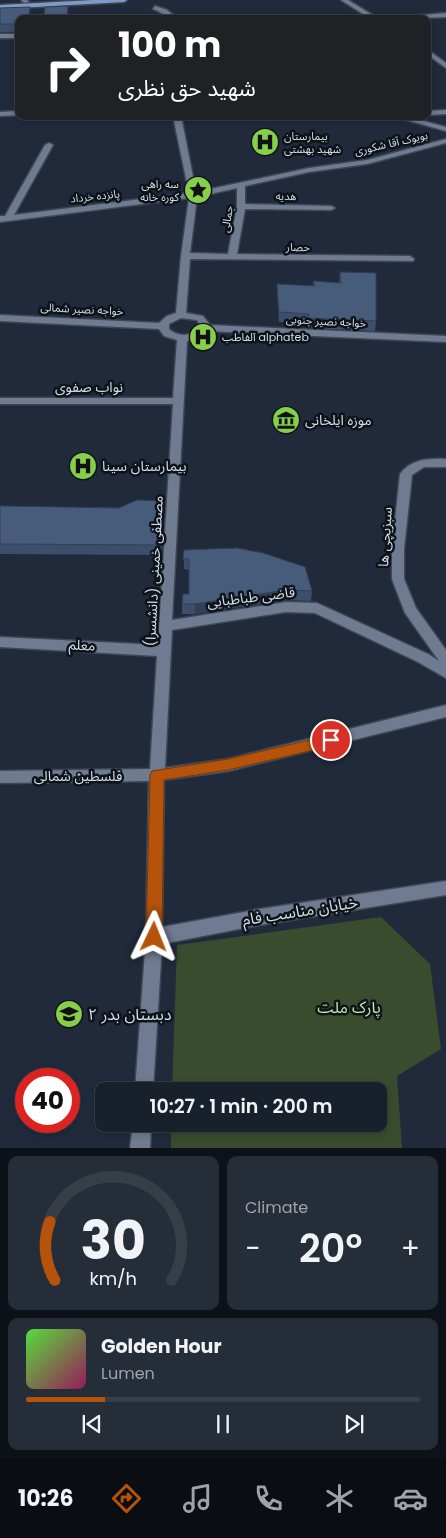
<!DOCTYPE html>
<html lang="en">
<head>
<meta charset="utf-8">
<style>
  :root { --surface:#18202c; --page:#252d38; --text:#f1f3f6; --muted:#9fa3a9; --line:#363e48; --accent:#b45309 }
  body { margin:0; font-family:Poppins,"Noto Sans Arabic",sans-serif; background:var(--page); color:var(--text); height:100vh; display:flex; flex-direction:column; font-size:19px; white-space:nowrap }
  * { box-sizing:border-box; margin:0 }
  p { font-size:16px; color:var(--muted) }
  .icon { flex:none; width:28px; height:28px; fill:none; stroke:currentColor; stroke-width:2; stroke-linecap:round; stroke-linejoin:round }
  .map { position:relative; height:1148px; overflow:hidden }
  .sheet { display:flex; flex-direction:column; gap:8px; padding:8px; background:#0d1218; flex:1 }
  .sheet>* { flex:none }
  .top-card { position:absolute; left:15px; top:15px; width:416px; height:105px; border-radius:10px; box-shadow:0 2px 8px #0003,0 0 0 1px var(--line); background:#202124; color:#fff; overflow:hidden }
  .speed { position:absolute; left:15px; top:1068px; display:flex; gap:10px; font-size:25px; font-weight:700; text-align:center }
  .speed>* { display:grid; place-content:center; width:65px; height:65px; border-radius:50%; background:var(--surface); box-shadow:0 2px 8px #0003,0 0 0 1px var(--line); line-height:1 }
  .speed .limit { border:8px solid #d22; background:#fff; color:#111 }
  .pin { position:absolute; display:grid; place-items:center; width:42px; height:42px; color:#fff; margin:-21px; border:2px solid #fff; border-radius:50%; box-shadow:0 1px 5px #0007 }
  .me { position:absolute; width:55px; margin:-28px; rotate:2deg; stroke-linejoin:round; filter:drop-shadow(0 0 4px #0008) }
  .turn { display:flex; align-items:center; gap:18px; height:105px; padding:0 20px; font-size:22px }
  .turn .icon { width:65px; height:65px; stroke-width:2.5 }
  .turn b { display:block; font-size:35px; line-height:42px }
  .big { font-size:38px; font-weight:600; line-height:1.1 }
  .sheet .card { flex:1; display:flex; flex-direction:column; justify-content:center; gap:8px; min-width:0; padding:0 18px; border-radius:10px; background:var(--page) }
  .sheet .dial { align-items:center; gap:0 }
  .dial svg { height:130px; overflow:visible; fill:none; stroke:var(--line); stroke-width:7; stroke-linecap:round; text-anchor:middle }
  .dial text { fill:var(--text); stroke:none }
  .song { display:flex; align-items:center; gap:15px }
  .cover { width:60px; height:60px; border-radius:8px; background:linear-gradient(135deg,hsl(110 70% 55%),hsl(330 70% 35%)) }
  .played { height:5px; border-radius:2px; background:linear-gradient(90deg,var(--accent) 20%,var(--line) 20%) }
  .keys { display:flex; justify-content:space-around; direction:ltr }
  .heat { display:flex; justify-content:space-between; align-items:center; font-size:28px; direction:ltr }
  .sheet .tiles { flex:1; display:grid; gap:8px; grid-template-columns:1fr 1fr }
  .card:last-child { grid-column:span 2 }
  .trip { position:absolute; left:95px; top:1082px; width:292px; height:50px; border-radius:10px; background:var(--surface); box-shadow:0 2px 8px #0003,0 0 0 1px var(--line); font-weight:600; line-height:50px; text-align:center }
  .dock { display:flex; height:80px; justify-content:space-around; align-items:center; background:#0a0d12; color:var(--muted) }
  .dock .icon { width:35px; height:35px }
  .dock .current { color:var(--accent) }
  .dock b { font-size:22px; color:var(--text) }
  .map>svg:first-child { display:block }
  .green { fill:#394c2d }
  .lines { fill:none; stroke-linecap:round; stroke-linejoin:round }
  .minor-casing { stroke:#3e4755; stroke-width:3 }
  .major-casing { stroke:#3e4755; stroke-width:3 }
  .minor { fill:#6f7b90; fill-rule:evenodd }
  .major { fill:#809ac6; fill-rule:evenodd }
  .wall { fill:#3d4e6a }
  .shaded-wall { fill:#324056 }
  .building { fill:#475b7b; stroke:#324056 }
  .route { fill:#b45309; stroke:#753606 }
  .labels { text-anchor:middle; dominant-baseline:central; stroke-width:5; stroke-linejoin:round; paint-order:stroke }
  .far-poi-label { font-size:11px; fill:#d4dce7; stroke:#0e131a; text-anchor:start }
  .far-street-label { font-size:11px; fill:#d4dce7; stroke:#0e131a }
  .street-label { font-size:14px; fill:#d4dce7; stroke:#0e131a }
  .poi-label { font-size:14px; fill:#d4dce7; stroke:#0e131a; text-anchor:start }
  .near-street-label { font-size:16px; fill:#d4dce7; stroke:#0e131a }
  .near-park-label { font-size:16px; fill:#c2e7ab; stroke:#0e131a }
  .near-poi-label { font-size:16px; fill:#d4dce7; stroke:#0e131a; text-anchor:start }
</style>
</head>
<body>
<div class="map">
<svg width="446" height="1148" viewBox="0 0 446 1148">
  <rect width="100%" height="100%" fill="#202a3b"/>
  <path class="green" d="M381,917l49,47 11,85 -44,27 5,72h-231v-24h208v-33h-207l5,-146z"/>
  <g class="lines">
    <g class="minor-casing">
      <path id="minor" d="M21,0h6l2,2 -5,1z
        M341,0h7l31,19h-8z
        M155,6l12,4 11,9c-9,0 -16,-7 -25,-10z
        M446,13v4l-49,2 3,-2z
        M0,34h19v4h-19z
        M428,50l18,13v5l-18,-13z
        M446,110v4l-18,1v-4z
        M19,111v4l-19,1v-4z
        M173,116h8l15,76 113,-24 58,-8 79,-21v4l-79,21 -58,8 -64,14v18l86,2 4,2 -4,2 -86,-1 -8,45 173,2 4,3 -1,2 -223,-2 -4,54 17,3 7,9 236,11v6l-238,-11 -6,6 -15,4 -15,279 114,-18 31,1 111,51 11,7 -34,-48 -13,-34v-30l8,-75c11,-15 29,-16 46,-15v8h-22l-12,8 -8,74v30l12,29 30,42v28l-28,-16 -103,-49 -29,-1 -114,18 -7,138 63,-9 218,-54v12l-218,54 -64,9 -2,147 98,-18 186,-28v14l-186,30 -98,19 -9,147h-18l11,-154 3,-156 -149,2v-12l150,-2 7,-113 -157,-9v-10l158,8 15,-241h-173v-6h173l4,-58 -13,-4 -5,-7 -159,-8v-6l159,8 8,-7 9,-3 5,-57 8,-58 -189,24v-6h5l40,-71 4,-2 4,2 -39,70 175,-22zM237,188v18l-9,48 -38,-1 7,-56zM181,318l16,2 3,5 -1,6c-11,5 -21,6 -30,-2v-5z
        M392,116h13l41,11v4z
        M133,1124h18l-1,24h-20z"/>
    </g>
    <g class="major-casing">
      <path id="major" d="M93,0h34l-3,2 -124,7v-4z"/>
    </g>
    <use href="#minor" class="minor"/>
    <use href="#major" class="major"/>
  </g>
  <path class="wall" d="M0,8l31,7 -1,4h-11v9h-3l1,4h-17z
    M340,272l36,49 -1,10 -67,-3v-5l-29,-1 -2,-29v-9l36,2v-5l26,2z
    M164,501v10l-3,44 -161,-1v-48l119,2z
    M184,550l128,41 -1,10 -25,-1 -91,14h-13v-10l7,-10v-24l-5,-1z"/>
  <path class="shaded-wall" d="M164,501v10l-3,44 -1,-10z
    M286,590v10l-91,14v-10z"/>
  <path class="building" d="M68,6l-1,13h-35v-3h12l1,-9z
    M30,7l-1,12h-10v1h-4l1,4h-16v-16z
    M340,272l36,1v48l-68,-3 1,-4 -30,-2 -2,-28 38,2 -2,-5 28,2z
    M137,500l27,1 -4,44 -160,-1v-38l119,2z
    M237,548l26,5 42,14 7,24 -26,-1 -91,14h-13l1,-10h6v-35h-6l1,-9z"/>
  <path class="route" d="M331,735l5,1 2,4 -2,4 -5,2 -103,24 -64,10 -2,157 -3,5 -5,2 -5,-2 -3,-5 4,-162 2,-4 76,-12z"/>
  <defs>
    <g id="hospital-disc" transform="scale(1.4375)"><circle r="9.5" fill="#86cf4b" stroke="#0e131a"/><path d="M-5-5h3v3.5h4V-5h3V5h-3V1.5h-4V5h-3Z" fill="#111"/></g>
    <g id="sight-disc" transform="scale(1.4375)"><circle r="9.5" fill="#86cf4b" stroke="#0e131a"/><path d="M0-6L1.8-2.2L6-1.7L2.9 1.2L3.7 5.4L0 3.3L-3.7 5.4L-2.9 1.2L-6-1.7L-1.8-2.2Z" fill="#111"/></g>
    <g id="museum-disc" transform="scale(1.4375)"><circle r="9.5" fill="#86cf4b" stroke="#0e131a"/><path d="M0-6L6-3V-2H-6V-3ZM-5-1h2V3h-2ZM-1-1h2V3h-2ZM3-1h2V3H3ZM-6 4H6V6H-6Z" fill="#111"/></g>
    <g id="school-disc" transform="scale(1.4375)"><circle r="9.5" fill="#86cf4b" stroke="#0e131a"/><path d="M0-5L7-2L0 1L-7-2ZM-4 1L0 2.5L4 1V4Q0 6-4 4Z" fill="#111"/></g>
  </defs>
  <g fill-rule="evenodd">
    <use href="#hospital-disc" x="265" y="142"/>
    <use href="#sight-disc" x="198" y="190"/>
    <use href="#hospital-disc" x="203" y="337"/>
    <use href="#museum-disc" x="286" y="420"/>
    <use href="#hospital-disc" x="83" y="466"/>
    <use href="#school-disc" x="69" y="1014"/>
  </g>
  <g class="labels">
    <g class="far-poi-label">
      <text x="284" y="136">بیمارستان<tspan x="284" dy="13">شهید بهشتی</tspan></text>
      <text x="179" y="184" text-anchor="end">سه راهی<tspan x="179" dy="13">کوره خانه</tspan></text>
      <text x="222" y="337">آلفاطب alphateb</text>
    </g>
    <g class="far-street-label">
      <text transform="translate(391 143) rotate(-13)">بویوک آقا شکوری</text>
      <text transform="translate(95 196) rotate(-6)">پانزده خرداد</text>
      <text transform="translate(286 196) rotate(1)">هدیه</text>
      <text transform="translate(227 219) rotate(-81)">جمالی</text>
      <text transform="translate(298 247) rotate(1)">حصار</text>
      <text transform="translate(82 309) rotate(3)">خواجه نصیر شمالی</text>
      <text transform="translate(326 321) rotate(3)">خواجه نصیر جنوبی</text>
    </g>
    <g class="street-label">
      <text x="89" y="387">نواب صفوی</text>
      <text transform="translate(385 537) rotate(-86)">سبزیچی ها</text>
      <text transform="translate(154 571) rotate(-87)">مصطفی خمینی (دانشسرا)</text>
      <text transform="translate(251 597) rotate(-7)">قاضی طباطبایی</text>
      <text transform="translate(82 645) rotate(3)">معلم</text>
      <text x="78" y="776">فلسطین شمالی</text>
    </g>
    <g class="poi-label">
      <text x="305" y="420">موزه ایلخانی</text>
      <text x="102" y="466">بیمارستان سینا</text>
    </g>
    <g class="near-street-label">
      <text transform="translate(300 911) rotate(-9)">خیابان مناسب فام</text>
    </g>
    <g class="near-park-label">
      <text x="349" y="1007">پارک ملت</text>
    </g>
    <g class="near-poi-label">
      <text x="88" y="1014">دبستان بدر ۲</text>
    </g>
  </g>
</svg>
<div class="speed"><div class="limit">40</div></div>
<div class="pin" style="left:331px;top:740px;background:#d93025"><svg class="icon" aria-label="arrive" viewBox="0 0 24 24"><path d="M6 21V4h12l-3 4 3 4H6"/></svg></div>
<svg class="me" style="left:154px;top:937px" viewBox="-20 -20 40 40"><path d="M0-17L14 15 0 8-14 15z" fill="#b45309" stroke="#fff" stroke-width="4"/></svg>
<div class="trip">10:27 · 1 min · 200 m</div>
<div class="top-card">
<div class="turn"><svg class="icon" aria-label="right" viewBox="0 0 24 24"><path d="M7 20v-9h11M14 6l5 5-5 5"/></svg><div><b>100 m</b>شهید حق نظری</div></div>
</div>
</div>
<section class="sheet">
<div class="tiles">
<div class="card dial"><svg viewBox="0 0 100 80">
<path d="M14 69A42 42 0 1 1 86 69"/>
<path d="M14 69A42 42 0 0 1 11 33" stroke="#b45309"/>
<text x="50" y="56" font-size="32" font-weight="700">30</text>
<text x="50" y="72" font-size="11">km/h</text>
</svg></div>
<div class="card"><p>Climate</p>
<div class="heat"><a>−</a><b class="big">20°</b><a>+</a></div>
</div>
<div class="card">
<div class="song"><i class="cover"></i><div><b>Golden Hour</b><p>Lumen</p></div></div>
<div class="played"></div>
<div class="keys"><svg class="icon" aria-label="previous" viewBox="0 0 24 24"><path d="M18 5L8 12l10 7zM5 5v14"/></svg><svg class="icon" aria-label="pause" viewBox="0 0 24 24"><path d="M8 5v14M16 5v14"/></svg><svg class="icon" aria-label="next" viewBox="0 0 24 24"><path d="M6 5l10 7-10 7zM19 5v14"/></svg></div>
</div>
</div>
</section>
<nav class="dock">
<b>10:26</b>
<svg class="icon current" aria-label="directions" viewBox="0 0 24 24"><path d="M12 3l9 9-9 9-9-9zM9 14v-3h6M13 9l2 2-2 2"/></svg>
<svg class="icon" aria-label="music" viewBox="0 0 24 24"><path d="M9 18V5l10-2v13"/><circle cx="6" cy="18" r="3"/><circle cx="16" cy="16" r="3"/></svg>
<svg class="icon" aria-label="phone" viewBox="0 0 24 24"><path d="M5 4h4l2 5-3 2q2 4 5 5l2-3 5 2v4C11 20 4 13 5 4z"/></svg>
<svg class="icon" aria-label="climate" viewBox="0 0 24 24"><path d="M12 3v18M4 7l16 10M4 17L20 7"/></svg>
<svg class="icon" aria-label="car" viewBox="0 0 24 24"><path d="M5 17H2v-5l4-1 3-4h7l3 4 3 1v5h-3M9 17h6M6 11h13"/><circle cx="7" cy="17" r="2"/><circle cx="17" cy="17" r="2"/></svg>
</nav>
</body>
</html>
